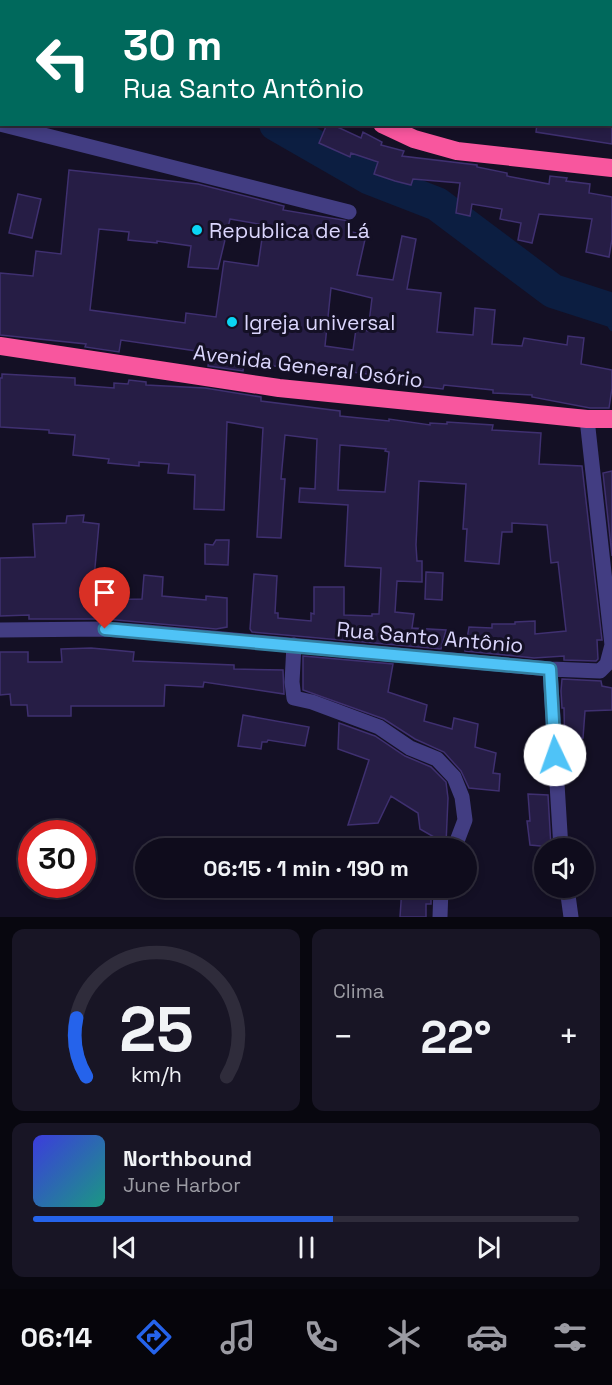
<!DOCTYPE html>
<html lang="pt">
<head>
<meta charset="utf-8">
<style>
  :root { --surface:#0f0c1c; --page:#181525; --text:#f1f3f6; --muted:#9b9ba3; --line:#2f2c3b; --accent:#2563eb }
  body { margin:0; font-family:"Space Grotesk",sans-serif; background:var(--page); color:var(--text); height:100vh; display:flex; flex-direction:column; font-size:22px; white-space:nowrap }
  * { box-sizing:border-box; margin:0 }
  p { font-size:20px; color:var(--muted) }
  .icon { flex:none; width:33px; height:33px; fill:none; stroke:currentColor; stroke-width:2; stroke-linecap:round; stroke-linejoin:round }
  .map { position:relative; height:917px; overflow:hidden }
  .drawer { display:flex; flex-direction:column; gap:12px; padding:12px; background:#08070f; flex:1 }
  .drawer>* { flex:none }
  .banner { position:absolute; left:0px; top:0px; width:612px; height:126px; box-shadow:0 3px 9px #0003,0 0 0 2px var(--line); background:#00695c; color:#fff; overflow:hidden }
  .fabs { position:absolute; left:534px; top:838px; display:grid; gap:12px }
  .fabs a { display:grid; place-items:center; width:60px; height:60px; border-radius:50%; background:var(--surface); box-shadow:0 3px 9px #0003,0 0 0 2px var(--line); font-size:30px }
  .speed { position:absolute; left:18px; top:820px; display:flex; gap:12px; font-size:30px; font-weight:700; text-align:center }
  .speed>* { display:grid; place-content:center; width:78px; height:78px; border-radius:50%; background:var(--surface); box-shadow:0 3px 9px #0003,0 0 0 2px var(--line); line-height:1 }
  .speed .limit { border:9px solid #d22; background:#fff; color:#111 }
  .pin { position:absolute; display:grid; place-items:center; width:51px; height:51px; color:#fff; margin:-62px -26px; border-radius:50% 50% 50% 0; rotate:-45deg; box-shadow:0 0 6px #0007 }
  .pin .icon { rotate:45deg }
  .me { position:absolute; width:66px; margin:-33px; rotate:357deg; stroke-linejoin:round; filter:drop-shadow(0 0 4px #0008) }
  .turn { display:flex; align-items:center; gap:21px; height:126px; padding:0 24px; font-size:27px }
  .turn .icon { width:78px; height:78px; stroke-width:2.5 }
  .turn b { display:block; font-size:42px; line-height:51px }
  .big { font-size:45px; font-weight:800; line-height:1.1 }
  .drawer .card { flex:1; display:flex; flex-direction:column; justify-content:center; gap:9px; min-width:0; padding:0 21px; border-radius:12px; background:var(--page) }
  .drawer .dial { align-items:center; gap:0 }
  .dial svg { height:156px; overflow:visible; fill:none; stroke:var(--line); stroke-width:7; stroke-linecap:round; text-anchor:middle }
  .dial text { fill:var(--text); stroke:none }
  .song { display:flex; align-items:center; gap:18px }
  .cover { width:72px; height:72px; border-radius:9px; background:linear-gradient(135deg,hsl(240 70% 55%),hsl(170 70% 35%)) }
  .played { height:6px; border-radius:3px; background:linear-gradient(90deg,var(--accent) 55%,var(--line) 55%) }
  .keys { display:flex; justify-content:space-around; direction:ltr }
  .heat { display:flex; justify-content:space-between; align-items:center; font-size:33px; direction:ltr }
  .drawer .tiles { flex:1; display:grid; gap:12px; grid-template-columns:1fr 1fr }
  .card:last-child { grid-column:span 2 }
  .trip { position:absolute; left:135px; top:838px; width:342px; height:60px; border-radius:30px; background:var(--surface); box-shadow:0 3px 9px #0003,0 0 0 2px var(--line); font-weight:800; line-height:60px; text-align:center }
  .menu { display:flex; height:96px; justify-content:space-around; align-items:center; background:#06050b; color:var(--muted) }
  .menu .icon { width:42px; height:42px }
  .menu .selected { color:var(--accent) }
  .menu b { font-size:27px; color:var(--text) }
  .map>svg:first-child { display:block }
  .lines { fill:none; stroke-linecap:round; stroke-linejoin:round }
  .stream { stroke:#0c1e41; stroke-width:6 }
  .river { stroke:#0c1e41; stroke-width:34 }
  .building { fill:#261d45; stroke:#3f3070; stroke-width:1.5; fill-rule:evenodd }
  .minor { stroke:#423d82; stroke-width:15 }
  .highway { stroke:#f8569e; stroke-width:18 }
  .route-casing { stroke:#337fa1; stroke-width:15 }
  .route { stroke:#4fc3f7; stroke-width:10 }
  .poi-dot { fill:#0ad5f4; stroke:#141025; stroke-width:2 }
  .labels { text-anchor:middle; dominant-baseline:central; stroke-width:6; stroke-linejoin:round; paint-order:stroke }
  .poi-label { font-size:21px; fill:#dbd6fd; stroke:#141025; text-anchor:start }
  .street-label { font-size:21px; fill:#dbd6fd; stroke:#141025 }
</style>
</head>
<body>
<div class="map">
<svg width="612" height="917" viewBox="0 0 612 917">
  <rect width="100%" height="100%" fill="#141025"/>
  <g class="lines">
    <path class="stream" d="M598,306l14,22"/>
    <path class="river" d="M0,76h2
      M276,124l94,54 67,26 116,87 59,19"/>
  </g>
  <path class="building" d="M327,124h4l30,14 2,-6 19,10 -1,3 23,6 -2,5 75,9v2l30,6v3l42,8 1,-8 17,2 -1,3 24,3 -1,9 23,4v42l-3,18 -23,-5 6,-33 -53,-5 -7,29 -14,-3 3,-17 -21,-4 2,-10 -30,-5 -2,12 -14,-3 4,-30 -47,-4 -2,6 -16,-4 -21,-7 4,-12 -27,-9 -1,4 -31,-14z
    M537,124h75v20l-76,-12z
    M69,170l129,14 86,22 -1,4 66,11 -2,10 19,4 -9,40 36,5 9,-44 14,3 -9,50 34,4 -4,39 36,3 2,-27 20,2 -3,34 30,2 2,-8 43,7 1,-9 16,2 -3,26 31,6v18l-3,20h-19l-58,-11v-2l-39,-2v-3l-49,-5 -1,4 -45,-5 1,-3 -16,-2v-3l-39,-5 -1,2 -99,-10 -1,8 -35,-5 2,-13 -89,-13 -2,12 -34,-5 1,-3 -86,-9v-62l33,3 3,-25 25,3zM230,219l34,6 -6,41 -34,-5 -8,56 -30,-4 -1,10 -95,-13 9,-81 30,3 -1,8 29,3v-2l34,5 -3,21 30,2zM331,288l41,10 -4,33 -12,-2 -3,21 -28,-4z
    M18,194l23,5 -9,39 -23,-5z
    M2,374l73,4v7l39,3v-5l14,1 1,-4 17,2v3l59,3 56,9v4l79,10v5l49,5v-2l41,6v-2l17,1v-2l46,3 -1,5 49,3 -2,31 43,2 20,174h-5l1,19 -2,2 -32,-1v-4l-30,2 -69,-7 4,-24 23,1v-4h23v-2l20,-1v13l31,-3 -8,-69 -7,1 -4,-38 -35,-2v9h-10l-3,32 -34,-3 2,-32h-4l3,-45 -47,-3 -3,64 1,16h5v21l-25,-1 -2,31 19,2 -2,14 34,2 -5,19 -189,-17 -2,-3 4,-55 23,2 -2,37h3v5l33,3v-8l3,1v-27h30v28l28,1v-2h7l2,-46 -36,-2 3,-61 -49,-3 1,-14 15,1 2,-50 -32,-4 -4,44h4l-4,59 -24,-1 6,-109 -36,-6 -3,88 -30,-1 1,-34 -27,-2 1,-9 -30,-2v4l-31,-3 1,-4 -36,-4 2,-20 -26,-2v-3l-49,-3v-49h2zM340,445l46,4 -1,2 4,1 -4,40 -47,-2z
    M612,471v85l-9,-83z
    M84,515l-1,7 16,2 -7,76 50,-1 2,-24 19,2 -1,19 44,4v-4l21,2v29l-11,2 -111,-10h-76v-4l-29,1v-58l35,-1 -2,-33 33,-1 1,-7z
    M216,540h13l-1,25 -23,-1v-20l8,1z
    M426,572l17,1 -1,27 -17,-1z
    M91,648l43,4 -1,9 101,4v4l49,1 1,24 -80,-12 -1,5 -38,-2 -1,21h-93v10h-43l-1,-11h-16l-1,-11 -10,1v-43h28v10h34l-1,-13z
    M303,656l90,8 -5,28 39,13 -3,16 28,8 2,-11 24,6 -3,23 21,6 -3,20 7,1 -1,17 -30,-3 -8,-17 -17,-19 -29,-13 -31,-20 -81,-29z
    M562,679l39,2 1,5 10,2v22l-27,1 -2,27h-4v18h-14l-1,-48h-2l-1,-17z
    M243,715l66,12 -4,19 -37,-6 -1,2h-5l-1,7 -23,-3z
    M339,723l36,13 30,20 26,11 15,15 2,16 -2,46 -26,-15 -2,-16 -27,-17 -13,27 -30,2 21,-65 -31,-11z
    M528,794l20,1 3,52 -21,-2 -3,-24h3z
    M402,888h29v16h-5v13h-26z"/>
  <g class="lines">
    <path class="minor" d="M250,2l1,-2
      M0,15l2,-5
      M0,124l349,88
      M0,630l105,-1 42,3 403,37 50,2 7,-7 5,-19 -25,-226
      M294,645l-2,37 2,16 18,4 67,25 31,21 27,11 17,18 8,20 3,23 -11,29
      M550,669l11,180
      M567,888l4,29
      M440,917l1,-29"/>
    <path class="highway" d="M0,26h2
      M382,124l32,15 43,12 155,17
      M0,346l279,42 308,31h25"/>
  </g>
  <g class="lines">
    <g class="route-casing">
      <path id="route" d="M105,629l445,40 5,86"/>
    </g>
    <use href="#route" class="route"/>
  </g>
  <g class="poi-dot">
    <circle cx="197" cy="230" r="6"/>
    <circle cx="232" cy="322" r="6"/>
  </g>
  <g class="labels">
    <g class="poi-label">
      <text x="209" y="230">Republica de Lá</text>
      <text x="244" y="322">Igreja universal</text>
    </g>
    <g class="street-label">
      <text transform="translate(308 366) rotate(7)">Avenida General Osório</text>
      <text transform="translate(430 637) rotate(5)">Rua Santo Antônio</text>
    </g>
  </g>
</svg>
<div class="fabs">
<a><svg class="icon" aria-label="sound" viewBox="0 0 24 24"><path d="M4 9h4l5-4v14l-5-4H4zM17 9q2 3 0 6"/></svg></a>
</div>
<div class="speed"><div class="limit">30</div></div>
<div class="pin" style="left:105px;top:629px;background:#d93025"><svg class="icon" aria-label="arrive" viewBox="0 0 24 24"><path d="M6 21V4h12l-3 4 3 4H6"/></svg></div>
<svg class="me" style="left:555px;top:755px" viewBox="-20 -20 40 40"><circle r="19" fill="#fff"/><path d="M0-13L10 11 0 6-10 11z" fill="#4fc3f7"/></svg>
<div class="trip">06:15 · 1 min · 190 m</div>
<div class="banner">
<div class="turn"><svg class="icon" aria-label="left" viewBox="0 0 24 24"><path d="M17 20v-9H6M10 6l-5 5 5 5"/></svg><div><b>30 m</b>Rua Santo Antônio</div></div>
</div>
</div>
<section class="drawer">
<div class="tiles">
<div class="card dial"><svg viewBox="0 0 100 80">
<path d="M14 69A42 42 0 1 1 86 69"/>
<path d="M14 69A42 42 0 0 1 9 39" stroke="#2563eb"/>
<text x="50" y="56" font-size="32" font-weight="700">25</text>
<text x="50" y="72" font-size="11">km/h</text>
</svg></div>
<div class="card"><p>Clima</p>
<div class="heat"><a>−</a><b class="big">22°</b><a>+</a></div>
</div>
<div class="card">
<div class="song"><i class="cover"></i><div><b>Northbound</b><p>June Harbor</p></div></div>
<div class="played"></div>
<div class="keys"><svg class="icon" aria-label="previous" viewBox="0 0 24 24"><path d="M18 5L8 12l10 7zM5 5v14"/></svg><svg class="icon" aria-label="pause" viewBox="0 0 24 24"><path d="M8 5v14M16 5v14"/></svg><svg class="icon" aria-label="next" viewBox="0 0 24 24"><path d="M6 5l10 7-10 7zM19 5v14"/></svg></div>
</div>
</div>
</section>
<nav class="menu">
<b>06:14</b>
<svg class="icon selected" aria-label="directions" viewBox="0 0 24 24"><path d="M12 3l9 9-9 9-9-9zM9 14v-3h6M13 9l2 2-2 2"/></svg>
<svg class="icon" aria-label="music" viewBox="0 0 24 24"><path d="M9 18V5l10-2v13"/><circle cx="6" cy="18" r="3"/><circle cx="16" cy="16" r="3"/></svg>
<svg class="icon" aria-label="phone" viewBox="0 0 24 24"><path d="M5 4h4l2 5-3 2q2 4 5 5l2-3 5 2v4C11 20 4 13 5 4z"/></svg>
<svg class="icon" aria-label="climate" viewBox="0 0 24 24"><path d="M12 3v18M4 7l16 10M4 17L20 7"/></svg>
<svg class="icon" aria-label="car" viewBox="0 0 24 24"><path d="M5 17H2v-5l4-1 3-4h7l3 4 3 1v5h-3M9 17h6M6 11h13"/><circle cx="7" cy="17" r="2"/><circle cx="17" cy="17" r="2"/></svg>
<svg class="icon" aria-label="filters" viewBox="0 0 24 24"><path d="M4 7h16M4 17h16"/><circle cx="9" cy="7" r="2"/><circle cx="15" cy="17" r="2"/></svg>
</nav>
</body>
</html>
